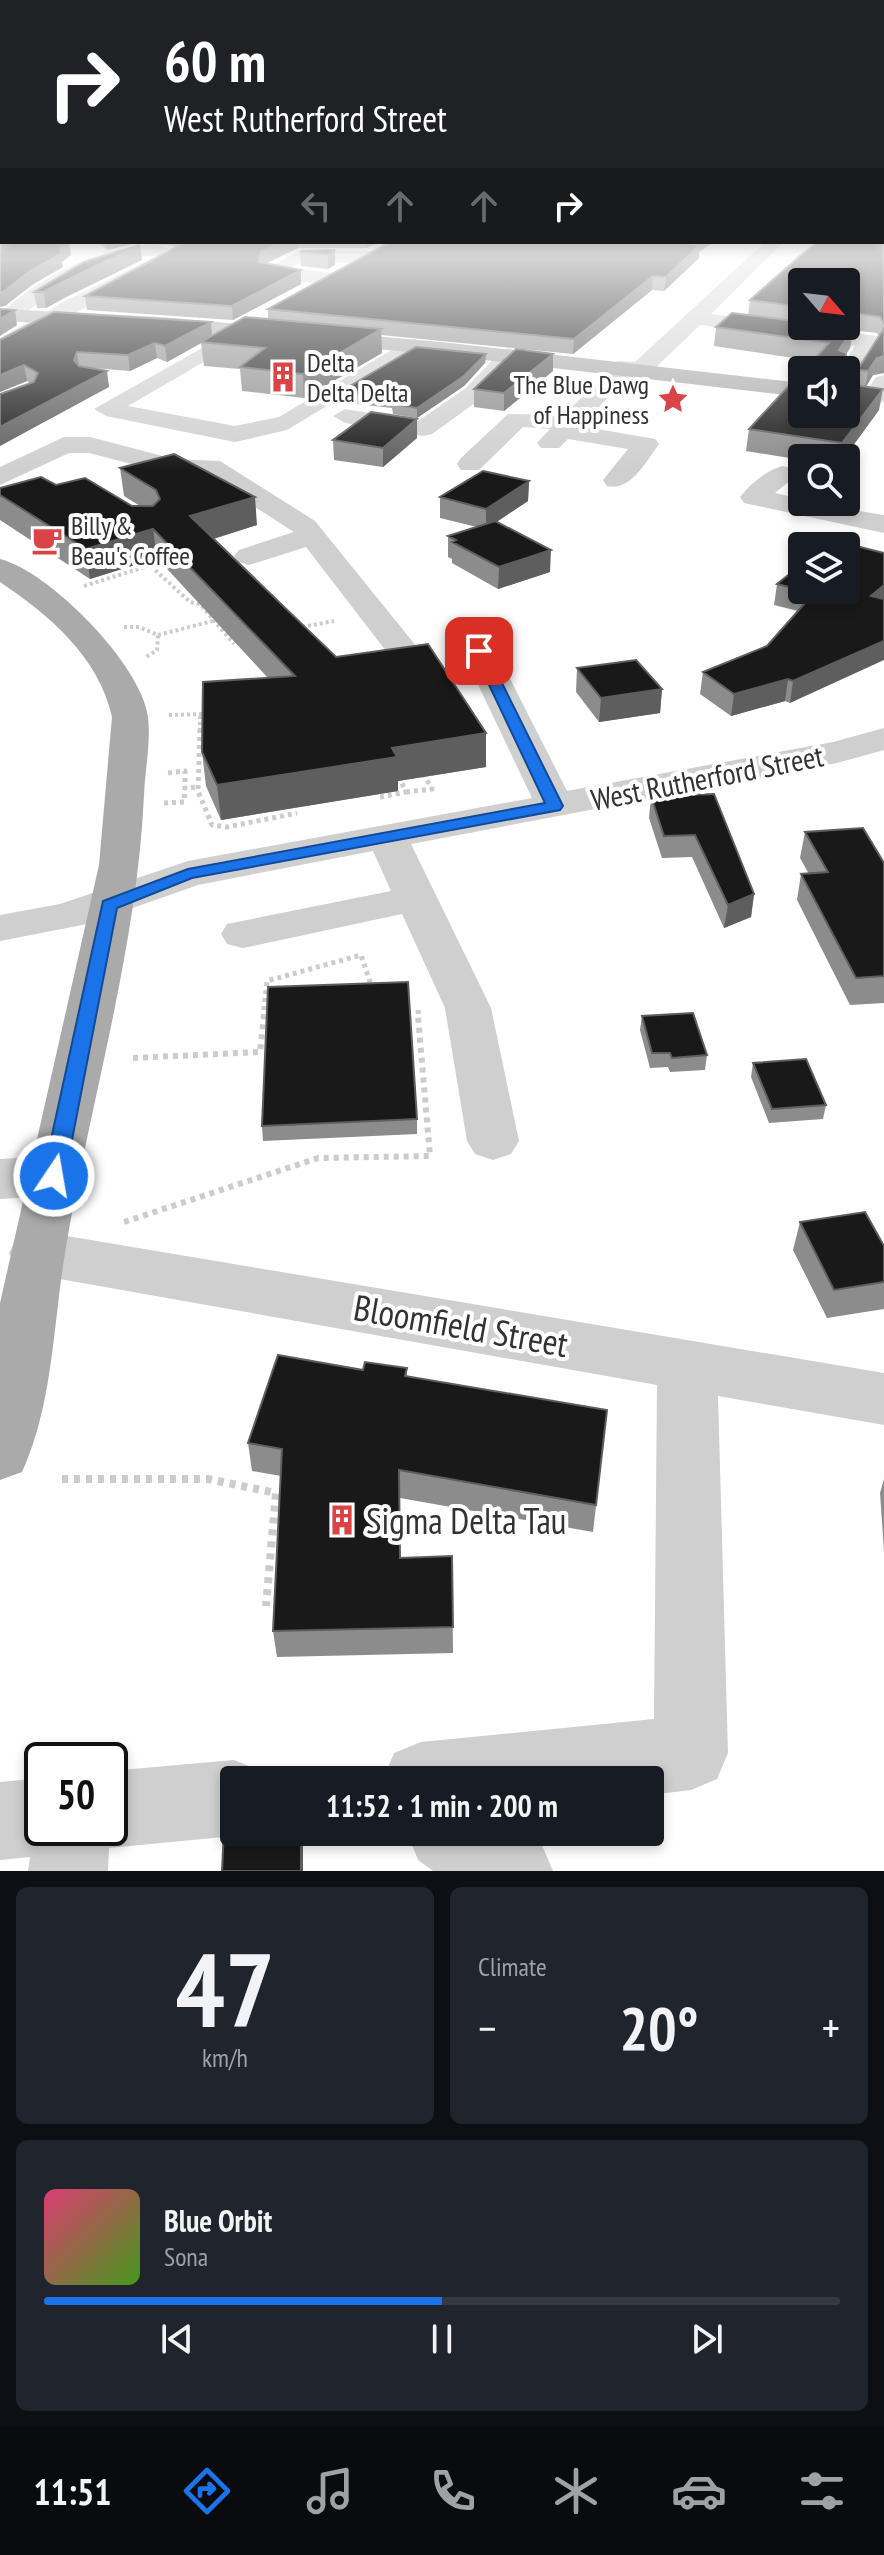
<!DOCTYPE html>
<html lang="en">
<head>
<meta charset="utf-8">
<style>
  :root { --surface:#171b24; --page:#20242c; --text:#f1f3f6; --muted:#9ea1a6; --line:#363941; --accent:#1a73e8 }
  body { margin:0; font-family:"PT Sans Narrow",sans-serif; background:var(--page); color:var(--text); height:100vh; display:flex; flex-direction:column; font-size:30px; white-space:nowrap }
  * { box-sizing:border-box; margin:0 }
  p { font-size:26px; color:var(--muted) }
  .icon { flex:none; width:44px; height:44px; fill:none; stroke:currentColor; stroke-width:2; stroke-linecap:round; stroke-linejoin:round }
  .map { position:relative; height:1871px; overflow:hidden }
  .panel { display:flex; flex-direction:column; gap:16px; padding:16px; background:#0d0f14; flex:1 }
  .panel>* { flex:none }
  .top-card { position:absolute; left:0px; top:0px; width:884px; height:244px; box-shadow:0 4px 12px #0003; background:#202124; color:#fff; overflow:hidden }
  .needle { width:52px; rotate:118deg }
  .fabs { position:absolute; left:788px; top:268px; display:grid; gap:16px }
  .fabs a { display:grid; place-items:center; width:72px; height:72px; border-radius:8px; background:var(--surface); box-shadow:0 4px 12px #0003; font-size:40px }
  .speed { position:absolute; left:24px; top:1742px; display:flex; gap:16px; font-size:40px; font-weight:700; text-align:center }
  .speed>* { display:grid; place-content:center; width:104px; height:104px; border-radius:50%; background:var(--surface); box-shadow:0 4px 12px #0003; line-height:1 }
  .speed .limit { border:4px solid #111; border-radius:12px; background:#fff; color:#111 }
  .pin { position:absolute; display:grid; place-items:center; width:68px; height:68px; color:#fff; margin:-34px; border-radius:16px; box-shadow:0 4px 12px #0006 }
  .me { position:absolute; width:88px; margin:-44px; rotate:12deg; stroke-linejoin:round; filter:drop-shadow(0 0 6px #0008) }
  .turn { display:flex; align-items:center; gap:28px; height:168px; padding:0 32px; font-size:36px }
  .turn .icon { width:104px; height:104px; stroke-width:2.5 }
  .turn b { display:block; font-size:56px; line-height:68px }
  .lanes { display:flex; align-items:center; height:76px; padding:0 32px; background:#0003; justify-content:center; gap:40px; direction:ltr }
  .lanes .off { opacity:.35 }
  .big { font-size:60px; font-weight:600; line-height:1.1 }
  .panel .widget { flex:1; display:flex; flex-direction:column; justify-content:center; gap:12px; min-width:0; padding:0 28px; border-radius:12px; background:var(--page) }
  .panel .dial { align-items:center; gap:0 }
  .dial b { font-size:104px; line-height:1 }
  .song { display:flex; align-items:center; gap:24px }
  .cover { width:96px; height:96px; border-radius:12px; background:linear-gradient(135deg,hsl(340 70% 55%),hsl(100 70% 35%)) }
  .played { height:8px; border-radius:4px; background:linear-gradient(90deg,var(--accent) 50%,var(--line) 50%) }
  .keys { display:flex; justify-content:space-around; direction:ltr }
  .heat { display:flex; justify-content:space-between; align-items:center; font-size:44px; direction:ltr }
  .panel .tiles { flex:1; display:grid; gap:16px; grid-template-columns:1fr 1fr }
  .widget:last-child { grid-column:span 2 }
  .trip { position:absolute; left:220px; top:1766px; width:444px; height:80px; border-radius:8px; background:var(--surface); box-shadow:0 4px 12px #0003; font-weight:600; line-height:80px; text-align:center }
  .menu { display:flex; height:128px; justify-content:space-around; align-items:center; background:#090b0e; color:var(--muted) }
  .menu .icon { width:56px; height:56px }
  .menu .selected { color:var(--accent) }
  .menu b { font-size:36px; color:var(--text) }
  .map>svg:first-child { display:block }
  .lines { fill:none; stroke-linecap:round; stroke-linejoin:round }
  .path-far3 { stroke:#ccc; stroke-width:4; stroke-dasharray:3 3; stroke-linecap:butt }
  .path-far2 { stroke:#ccc; stroke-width:5; stroke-dasharray:4 4; stroke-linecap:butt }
  .path-far1 { stroke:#ccc; stroke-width:6; stroke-dasharray:5 5; stroke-linecap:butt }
  .path { stroke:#ccc; stroke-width:8; stroke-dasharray:6 6; stroke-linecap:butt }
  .minor { fill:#cfcfcf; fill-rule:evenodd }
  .major { fill:#aaa; fill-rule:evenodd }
  .wall { fill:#8c8c8c; fill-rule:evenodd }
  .shaded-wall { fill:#5e5e5e }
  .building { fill:#191919; stroke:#5e5e5e; stroke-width:2 }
  .route { fill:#1a73e8; stroke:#114b97; stroke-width:2 }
  .labels { text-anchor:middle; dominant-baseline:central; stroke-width:8; stroke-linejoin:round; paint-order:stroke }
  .far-poi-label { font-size:26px; fill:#323232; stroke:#fff; text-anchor:start }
  .street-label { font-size:30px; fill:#323232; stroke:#fff }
  .near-street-label { font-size:36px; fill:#323232; stroke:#fff }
  .near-poi-label { font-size:36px; fill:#323232; stroke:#fff; text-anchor:start }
</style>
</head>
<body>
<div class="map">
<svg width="884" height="1871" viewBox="0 0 884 1871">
  <rect width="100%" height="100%" fill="#fff"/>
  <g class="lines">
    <path class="path-far3" d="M142,558l48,44 10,2 34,40
      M84,586l67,-21
      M124,627h15l19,8 -1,15 -11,7
      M302,627l32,-6
      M158,635l55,-14
      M169,715l37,-1
      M200,731v-17"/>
    <path class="path-far2" d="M200,729l-2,62 14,34 15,2 70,-14
      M168,773l17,-2v17l13,-1
      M406,792l26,-3 -10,-18
      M380,797l26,-5 -7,-15
      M164,803l20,-1 1,-14
      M418,1010l1,8
      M263,1018l4,-37 94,-26 11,33"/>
    <path class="path-far1" d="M133,1058l127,-6 4,-36
      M124,1222l194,-64 112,-2 -12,-140"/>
    <path class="path" d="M62,1479h146l68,14 -10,113"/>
    <path class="minor" d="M765,242h19l-73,72 166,22 3,5 -26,41 -8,2v-14h-7l16,-24 -155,-21 -50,48 -17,-1 -53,54 75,13 4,5c-13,18 -29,48 -52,42l-4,-6 25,-31 -60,-10 -9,9h-18l-4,-5 13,-14 -27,-2 -44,43h-18l-4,-6 4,-6 47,-44 56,1 54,-54 17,1z
      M158,244l24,11 -182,99v-16l67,-38 90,-44h-19l-43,14 -47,25 -30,24h-14l-3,-4 3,-4c40,-38 99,-64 154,-67z
      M299,251h70l9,6 -9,6 -66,-1 -13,6 49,6 3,4c-9,9 -72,3 -81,-6z
      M243,325l11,6 -4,4 -122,71 107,20 44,-9 128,-76 8,-2 11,7 -139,84 -52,12 -129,-26 -12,-7z
      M510,348l11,7 -3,5 -36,38 -50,36 -9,2 -78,-13 -12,-7 12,-7 73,12 48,-33 36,-38z
      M884,375v26l-11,6 -8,-2 -4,-5 15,-23z
      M64,437h26l84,22 46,2 95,60 110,136 -5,7 -12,3 -12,-3 -90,-117 -57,18 -10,-3 -5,-6 5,-6 55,-18 -89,-57h-31l-85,-22h-20l-69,32v-18z
      M782,466l20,4v16l-15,-3 -12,10 27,6v3l82,13v18l-140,-30 -4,-6c10,-13 27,-27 42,-31z
      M479,641l12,3 5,7 71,140 266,-49 51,-14v22l-47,13 -426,81 80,164 28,133 -8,13 -18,6 -18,-6 -8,-13 -22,-133 -43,-94 -159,34 -16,-4 -6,-10 6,-10 164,-33 -18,-40 -175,34 -111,39 -87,17v-26l60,-11 128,-43 344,-63 -70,-147 5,-7z
      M54,1156l19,6 8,14 -8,14 -19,6 -54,3v-40z
      M37,1231l847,142v52l-166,-29 10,357 -11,26 -26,11 -41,5v-15h-267l11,-27 27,-11 233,-23 3,-334 -620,-110 -20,-6 -8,-16 8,-16z
      M234,1760l27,11 4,9h-31v52h10l-10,4 -125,12 -1,23h-80l2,-14 -30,3v-78l42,-4v50h68v-57z
      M407,1832h113l21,11 12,28h-120l-15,-11z"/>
    <path class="major" d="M0,309l160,8 281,25 361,41v14l-361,-42 -281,-26 -160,-8z
      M0,559c49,12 142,106 148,158 3,25 -3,53 -4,78 -7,155 -54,306 -79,458 -12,72 -12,152 -43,219l-22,8v-177l99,-438 13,-148c-14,-61 -62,-101 -112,-135z"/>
  </g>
  <path class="wall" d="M884,210v163l-11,2 -7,12 13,23 -35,48h-42v2l-56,-9 3,-22 53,-15 11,-53 -99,-15 2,-19 32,-12 2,-15zM802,282h44v44h-44zM853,330l24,3 2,3 -19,30 -8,3 -3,15h-2l-1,-30 4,-6z
    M98,242h281l-13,6h-68l-33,16 36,20 -68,36 -146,-10 -2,-14 91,-48 -2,-2 -34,-4 -33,8z
    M390,242h324l-15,10v6l-35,33 -12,-1 -79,64 -192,-19 1,18 -78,45 -62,-7 -2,-22 -36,-3 -3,-23 -34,19 -10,-4 -27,13 -38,-3 17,19 -79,-4 -3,-2 -27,11v-52l211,-18 1,14 56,-17v-10z
    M335,250v15l-7,4 -27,-3 -1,-15z
    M142,260l-76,37 -20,11h-9l-3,-16z
    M486,354l-1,9 -21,23 -47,32 -24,-4 -1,-6 -53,-6 -1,-9z
    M553,371l-49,40 -30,-4v-18z
    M417,438l-34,29 -49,-7 -1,-20z
    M120,468l137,57 -43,14 122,118 150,110 -88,14v10l-177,29 -15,-34 -4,-34 66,-74 -111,-120 -67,21 -90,-59v-32l56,-3 76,21h8l-16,-10z
    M529,481l-1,20 -32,21 54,50 -52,17 -46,-26v-4l-4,-2v-21l29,-9 -37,-9v-21z
    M884,553l-94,150 -5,-2 -54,15 -31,-22 3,-22 64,-26 31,-35 -24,-6 3,-21z
    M577,668l85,21 -2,24 -61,9 -23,-30z
    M714,794l40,100 -3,23 -27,11 -32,-71 -30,1 -13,-40 2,-22z
    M805,832l79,31v140l-34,2 -53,-105 4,-26h8l-9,-16z
    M642,1016l65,39 -2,15 -35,2 -2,-5 -18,1 -10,-38z
    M753,1063l73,42 -3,14 -54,4 -18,-46z
    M417,1119v15l-154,7 -1,-15z
    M800,1222l84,24v63l-57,9 -34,-68z
    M407,1368v8l200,34 -14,122 -193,-34v60l52,-2 1,97 -176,4 -4,-26 8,-155 -29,-5 -4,-28 115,-73z
    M884,1479v72l-4,-58z"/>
  <path class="shaded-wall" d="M69,242l2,13 -9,7 1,5 -31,18 -27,21 -5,1v-15z
    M106,242h34l-33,8z
    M282,242h15l1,6 -36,17 -3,-3 2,-10z
    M366,242h13l-13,6z
    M695,242h19l-15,10v6l-35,33 2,-14 26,-33z
    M140,245l2,15 -76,37 -20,11 -2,-16 19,-10z
    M335,250v15l-7,4v-15z
    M301,270v14l-68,36 -1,-14z
    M653,276l-1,14 -79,64 1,-15z
    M15,310l2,15 -17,11v-17z
    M211,322l1,15 -45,25 -2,-16z
    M381,329l1,24 -78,45 -1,-24z
    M853,329l-3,19 -14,22 3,-20z
    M155,343l2,15 -27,13 -2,-16z
    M77,352l2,15 -5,-7z
    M486,354l-1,9 -21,23 -47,32v-10z
    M553,354v17l-49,40v-18z
    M884,356v17l-11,2 -8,13 3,-17 9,-13z
    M24,365l3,16 -27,11v-17z
    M107,371l2,16 -109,59v-19z
    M883,389l-4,21 -35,48h-4l2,-15z
    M417,419v19l-34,29v-19z
    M529,481l-1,20 -42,28v-20z
    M255,497l2,28 -64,20 -3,-29z
    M153,529l4,29 -67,21 -4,-30z
    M551,550l-1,22 -52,17 1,-22z
    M884,585v17l-13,-6z
    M884,641v19l-94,43 3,-22z
    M788,679l-3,22 -54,15 3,-22z
    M662,689l-2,24 -61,9 2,-24z
    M486,733v34l-88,14v10l-177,29 -4,-35 175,-37z
    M754,894l-3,23 -27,11 4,-23z
    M301,1832l2,6v33h-2z"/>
  <path class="building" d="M0,210h2v16l-2,-1z
    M882,210h2v113l-4,-6 -34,-5v-30h-44v25l-52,-7 51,-45 17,-13h64z
    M0,239h2v3h66l-8,6 1,6 -31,17 -27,21h-3z
    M182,242h100l-21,10 -2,10 42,8 -69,36 -147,-10 97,-52z
    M390,242h305l-3,2 8,1 -34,32 -13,-1 -79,63 -306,-30z
    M140,245l-77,37 -19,10h-10l50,-30z
    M335,250l-7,4 -28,-3z
    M0,309l15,1 -15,9z
    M54,312l157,10 -46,24 -10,-3 -27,12 -51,-3 -3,8 5,6 28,5 -107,56v-33l34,-12 4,-9 -14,-8 -24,10v-35z
    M732,313l70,9v4h29l22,3 -14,21 7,3 1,31 36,5 -41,54 -93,-14 47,-51h6v36h44v-44h-38v-4l21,-23 -113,-16z
    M245,317l136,12 -78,45 -63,-7 25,-19 -64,-6z
    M884,328v28l-7,2 -9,13 -16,-2 8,-3z
    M416,347l70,7 -22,22 -47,32 -25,-4 6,-4 -60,-7z
    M516,349l37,5 -49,39 -30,-4z
    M371,412l46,7 -34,29 -50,-8z
    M174,454l81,43 -65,19 146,141 92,-13 58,89 -94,15 5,9 -180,28 -15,-33 1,-70 92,-6 -142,-147 -67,20 -86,-54v-7l41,-11 15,8 29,-7 47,28h21l7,-7 -4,-9 -36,-22z
    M483,471l46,10 -43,28 -46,-12z
    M495,521l56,29 -52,17 -47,-25 4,-2 -8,-4z
    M832,540l52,13v32l-13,11 13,3v42l-91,40 -5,-2 -54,15 -31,-22 64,-26 47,-53 -37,-9 25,-20v26h44v-44h-22z
    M636,660l26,29 -61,9 -24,-30z
    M714,794l40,100 -26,11 -33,-70 -31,1 -13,-40z
    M863,828l21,35v113l-28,2 -55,-104 27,-2 -23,-40z
    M408,982l9,137 -155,7 6,-139z
    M693,1013l14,42 -35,3 -2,-5h-18l-10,-37z
    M806,1059l20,46 -54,4 -19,-46z
    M865,1212l19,34v36l-50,8 -34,-68z
    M278,1355l85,15 2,-8 42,6 -2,8 202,34 -11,95 -197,-35 1,88 52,-2 1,71 -180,4 9,-182 -34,-6z
    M234,1829v3h67v39h-79l2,-41z"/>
  <linearGradient id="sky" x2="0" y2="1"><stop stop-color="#9ec5e9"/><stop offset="0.45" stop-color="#fff"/><stop offset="1" stop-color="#fff" stop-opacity="0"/></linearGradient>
  <rect width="884" height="471" fill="url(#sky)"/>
  <path class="route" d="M479,647l7,4 77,155 -3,4 -368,68 -75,30 -52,268 -11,8 -8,-3 -3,-5 60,-275 85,-32 357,-66 -72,-152z"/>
  <defs>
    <g id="building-bare" transform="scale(2.4)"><path d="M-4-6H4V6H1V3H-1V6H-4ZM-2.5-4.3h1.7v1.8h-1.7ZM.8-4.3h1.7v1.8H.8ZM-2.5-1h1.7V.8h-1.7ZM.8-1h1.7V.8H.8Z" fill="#da4447" stroke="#fff" stroke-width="2.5" paint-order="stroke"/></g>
    <g id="sight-bare" transform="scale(2.4)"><path d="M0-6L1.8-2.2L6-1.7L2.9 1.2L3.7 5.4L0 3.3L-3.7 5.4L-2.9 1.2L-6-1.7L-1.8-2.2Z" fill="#da4447" stroke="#fff" stroke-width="2.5" paint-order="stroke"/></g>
    <g id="cafe-bare" transform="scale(2.4)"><path d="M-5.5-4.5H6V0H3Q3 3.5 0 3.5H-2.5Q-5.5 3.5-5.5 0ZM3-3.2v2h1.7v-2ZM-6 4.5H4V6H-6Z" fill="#da4447" stroke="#fff" stroke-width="2.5" paint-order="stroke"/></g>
  </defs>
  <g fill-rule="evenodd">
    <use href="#building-bare" x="283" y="377"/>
    <use href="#sight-bare" x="673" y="399"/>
    <use href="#cafe-bare" x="47" y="540"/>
    <use href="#building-bare" x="342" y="1520"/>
  </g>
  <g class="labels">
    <g class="far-poi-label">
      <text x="307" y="362">Delta<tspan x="307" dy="30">Delta Delta</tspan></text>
      <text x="649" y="384" text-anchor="end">The Blue Dawg<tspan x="649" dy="30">of Happiness</tspan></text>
      <text x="71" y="525">Billy &amp;<tspan x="71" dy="30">Beau's Coffee</tspan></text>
    </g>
    <g class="street-label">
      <text transform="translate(707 777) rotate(-11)">West Rutherford Street</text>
    </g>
    <g class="near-street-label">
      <text transform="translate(461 1325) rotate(10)">Bloomfield Street</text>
    </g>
    <g class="near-poi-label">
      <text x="366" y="1520">Sigma Delta Tau</text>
    </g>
  </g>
</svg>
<div class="fabs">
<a><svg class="needle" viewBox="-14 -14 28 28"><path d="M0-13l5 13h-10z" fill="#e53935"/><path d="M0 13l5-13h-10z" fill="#9ea1a6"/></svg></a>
<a><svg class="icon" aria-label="sound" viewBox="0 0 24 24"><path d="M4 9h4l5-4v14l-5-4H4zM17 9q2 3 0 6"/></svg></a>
<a><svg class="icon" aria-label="search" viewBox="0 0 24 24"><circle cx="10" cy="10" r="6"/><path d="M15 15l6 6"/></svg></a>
<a><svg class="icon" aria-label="layers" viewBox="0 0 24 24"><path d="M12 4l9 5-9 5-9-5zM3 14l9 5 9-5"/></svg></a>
</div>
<div class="speed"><div class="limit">50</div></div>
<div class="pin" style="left:479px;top:651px;background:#d93025"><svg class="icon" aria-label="arrive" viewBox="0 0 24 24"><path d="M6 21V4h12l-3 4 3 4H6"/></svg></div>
<svg class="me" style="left:54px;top:1176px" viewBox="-20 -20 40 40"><circle r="17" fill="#1a73e8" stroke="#fff" stroke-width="3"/><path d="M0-11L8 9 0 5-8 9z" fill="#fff"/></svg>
<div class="trip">11:52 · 1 min · 200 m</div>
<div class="top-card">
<div class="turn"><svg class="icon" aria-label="right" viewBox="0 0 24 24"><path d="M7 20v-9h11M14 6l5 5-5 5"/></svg><div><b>60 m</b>West Rutherford Street</div></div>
<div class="lanes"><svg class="icon off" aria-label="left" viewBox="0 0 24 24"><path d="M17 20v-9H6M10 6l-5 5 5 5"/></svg><svg class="icon off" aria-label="ahead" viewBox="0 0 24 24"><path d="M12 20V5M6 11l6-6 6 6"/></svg><svg class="icon off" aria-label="ahead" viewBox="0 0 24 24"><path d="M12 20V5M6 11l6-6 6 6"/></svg><svg class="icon" aria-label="right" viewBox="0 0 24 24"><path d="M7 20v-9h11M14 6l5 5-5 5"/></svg></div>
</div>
</div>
<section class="panel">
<div class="tiles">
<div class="widget dial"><b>47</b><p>km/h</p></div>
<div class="widget"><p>Climate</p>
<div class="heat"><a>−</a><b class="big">20°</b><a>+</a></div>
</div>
<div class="widget">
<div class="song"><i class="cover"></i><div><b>Blue Orbit</b><p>Sona</p></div></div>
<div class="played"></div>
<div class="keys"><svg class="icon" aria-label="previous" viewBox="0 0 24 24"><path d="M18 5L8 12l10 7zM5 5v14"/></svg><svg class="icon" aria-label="pause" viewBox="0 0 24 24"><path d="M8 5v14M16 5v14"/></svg><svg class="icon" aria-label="next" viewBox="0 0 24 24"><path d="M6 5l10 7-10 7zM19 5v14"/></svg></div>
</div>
</div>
</section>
<nav class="menu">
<b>11:51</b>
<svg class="icon selected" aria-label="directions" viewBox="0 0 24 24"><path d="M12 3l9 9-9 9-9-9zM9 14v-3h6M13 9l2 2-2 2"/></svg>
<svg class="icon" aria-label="music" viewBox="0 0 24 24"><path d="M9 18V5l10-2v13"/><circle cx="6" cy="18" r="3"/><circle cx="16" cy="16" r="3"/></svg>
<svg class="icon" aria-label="phone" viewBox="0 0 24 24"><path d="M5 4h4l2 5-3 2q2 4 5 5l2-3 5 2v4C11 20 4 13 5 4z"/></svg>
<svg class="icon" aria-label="climate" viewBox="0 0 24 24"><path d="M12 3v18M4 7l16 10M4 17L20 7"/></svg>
<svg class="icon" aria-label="car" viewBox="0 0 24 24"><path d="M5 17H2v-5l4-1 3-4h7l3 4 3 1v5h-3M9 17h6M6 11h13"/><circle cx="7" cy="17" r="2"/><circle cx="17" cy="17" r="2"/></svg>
<svg class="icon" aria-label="filters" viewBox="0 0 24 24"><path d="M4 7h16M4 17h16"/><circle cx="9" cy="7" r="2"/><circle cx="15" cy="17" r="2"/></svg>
</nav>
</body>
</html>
